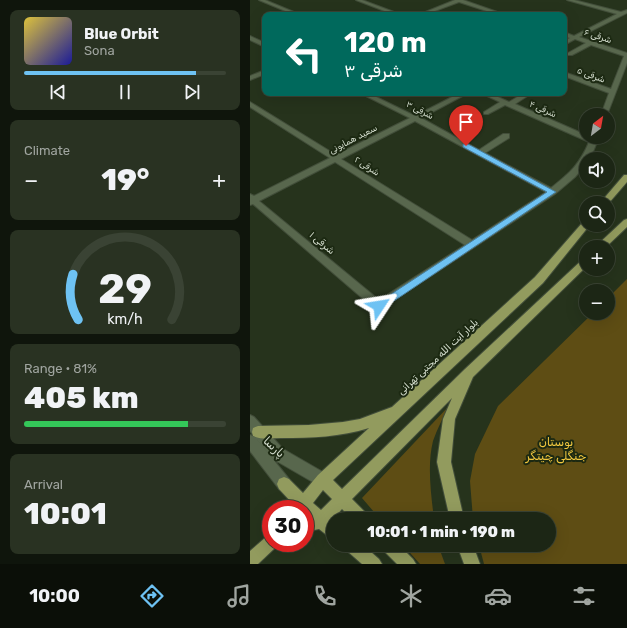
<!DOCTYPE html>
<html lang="en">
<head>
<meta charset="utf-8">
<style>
  :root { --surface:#1c2615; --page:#293222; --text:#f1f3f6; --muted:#a0a5a0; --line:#3a4334; --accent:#6ec2f3 }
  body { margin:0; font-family:Rubik,"Noto Naskh Arabic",sans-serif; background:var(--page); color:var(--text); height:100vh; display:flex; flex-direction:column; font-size:15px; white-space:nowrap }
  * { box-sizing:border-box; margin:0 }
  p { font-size:13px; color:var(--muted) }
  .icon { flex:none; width:22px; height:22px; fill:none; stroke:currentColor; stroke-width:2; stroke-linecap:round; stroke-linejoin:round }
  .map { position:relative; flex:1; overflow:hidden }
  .details { display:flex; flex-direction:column; gap:10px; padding:10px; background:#0f150c; width:250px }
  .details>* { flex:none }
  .banner { position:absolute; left:12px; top:12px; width:305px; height:84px; border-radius:8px; box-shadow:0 4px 16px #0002,0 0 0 1px var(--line); background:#00695c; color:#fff; overflow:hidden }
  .needle { width:26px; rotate:31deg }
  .controls { position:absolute; left:329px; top:108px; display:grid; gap:8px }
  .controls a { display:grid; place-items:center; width:36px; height:36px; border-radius:50%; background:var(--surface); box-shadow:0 4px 16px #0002,0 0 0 1px var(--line); font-size:20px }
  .speed { position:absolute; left:12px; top:500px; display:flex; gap:8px; font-size:20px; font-weight:700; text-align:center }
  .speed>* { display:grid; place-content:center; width:52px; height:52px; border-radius:50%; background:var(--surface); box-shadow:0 4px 16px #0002,0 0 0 1px var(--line); line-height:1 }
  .speed .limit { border:6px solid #d22; background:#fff; color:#111 }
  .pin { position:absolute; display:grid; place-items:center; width:34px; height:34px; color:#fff; margin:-41px -17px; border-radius:50% 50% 50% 0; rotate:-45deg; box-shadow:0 0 4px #0007 }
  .pin .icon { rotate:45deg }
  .me { position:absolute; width:44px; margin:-22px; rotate:57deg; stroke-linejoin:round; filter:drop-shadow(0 0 3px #0008) }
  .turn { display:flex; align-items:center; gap:14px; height:84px; padding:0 16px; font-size:18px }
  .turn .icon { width:52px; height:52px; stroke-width:2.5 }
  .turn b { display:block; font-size:28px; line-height:34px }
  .big { font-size:30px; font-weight:800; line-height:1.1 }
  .details .card { flex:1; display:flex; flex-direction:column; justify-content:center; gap:6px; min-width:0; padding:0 14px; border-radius:8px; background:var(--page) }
  .details .dial { align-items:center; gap:0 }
  .dial svg { height:104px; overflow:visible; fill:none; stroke:var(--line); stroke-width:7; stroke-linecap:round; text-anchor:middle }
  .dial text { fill:var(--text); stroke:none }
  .song { display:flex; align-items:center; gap:12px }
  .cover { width:48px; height:48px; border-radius:6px; background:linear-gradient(135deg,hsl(50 70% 55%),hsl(240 70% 35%)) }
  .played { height:4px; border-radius:2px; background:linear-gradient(90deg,var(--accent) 85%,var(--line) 85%) }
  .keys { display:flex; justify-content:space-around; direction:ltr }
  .heat { display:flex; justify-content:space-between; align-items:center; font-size:22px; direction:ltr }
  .charge { height:6px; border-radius:3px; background:linear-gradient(90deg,#34c759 81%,var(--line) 0) }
  .trip { position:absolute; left:76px; top:512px; width:230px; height:40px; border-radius:20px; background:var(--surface); box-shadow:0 4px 16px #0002,0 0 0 1px var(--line); font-weight:800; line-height:40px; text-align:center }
  .menu { display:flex; height:64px; justify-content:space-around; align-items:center; background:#0b0f08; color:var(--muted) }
  .menu .icon { width:28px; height:28px }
  .menu .selected { color:var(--accent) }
  .menu b { font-size:18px; color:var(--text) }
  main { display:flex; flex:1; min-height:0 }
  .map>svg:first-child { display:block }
  .green { fill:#5e4d14 }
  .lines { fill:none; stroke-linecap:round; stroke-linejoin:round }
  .minor-casing { stroke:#424e3a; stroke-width:2 }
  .major-casing { stroke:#424e3a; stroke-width:2 }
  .minor { fill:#58674d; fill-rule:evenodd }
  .major { fill:#929b5e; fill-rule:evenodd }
  .route { fill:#6ec2f3; stroke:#487e9e }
  .labels { text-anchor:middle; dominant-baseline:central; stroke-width:4; stroke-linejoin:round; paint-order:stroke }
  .far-street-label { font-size:9px; fill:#d5decf; stroke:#1c2912 }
  .street-label { font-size:10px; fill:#d5decf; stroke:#1c2912 }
  .near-park-label { font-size:12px; fill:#f2c83f; stroke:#1c2912 }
  .near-street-label { font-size:12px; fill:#d5decf; stroke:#1c2912 }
</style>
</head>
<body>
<main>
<section class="details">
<div class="card">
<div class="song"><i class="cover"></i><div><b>Blue Orbit</b><p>Sona</p></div></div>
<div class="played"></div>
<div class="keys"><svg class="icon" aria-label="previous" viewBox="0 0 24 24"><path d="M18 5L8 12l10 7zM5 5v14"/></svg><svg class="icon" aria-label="pause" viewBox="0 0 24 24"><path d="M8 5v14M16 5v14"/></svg><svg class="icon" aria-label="next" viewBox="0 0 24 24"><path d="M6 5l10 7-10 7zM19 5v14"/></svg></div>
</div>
<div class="card"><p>Climate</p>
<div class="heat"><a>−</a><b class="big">19°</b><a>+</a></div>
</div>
<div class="card dial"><svg viewBox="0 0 100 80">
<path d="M14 69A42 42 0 1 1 86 69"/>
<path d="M14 69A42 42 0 0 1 10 34" stroke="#6ec2f3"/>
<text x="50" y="56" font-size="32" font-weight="700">29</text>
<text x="50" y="72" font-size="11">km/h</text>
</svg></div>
<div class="card"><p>Range · 81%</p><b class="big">405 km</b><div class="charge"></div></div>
<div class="card"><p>Arrival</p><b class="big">10:01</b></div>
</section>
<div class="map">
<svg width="377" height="564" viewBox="0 0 377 564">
  <rect width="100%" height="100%" fill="#26331c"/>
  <path class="green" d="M377,279v285h-143l-5,-19h70v-26h-76l-3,-38 5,-27 23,-48 95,-93h15v-15z
    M198,407c-5,11 -11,22 -15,34 -6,24 -2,53 1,78h-54l-18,-21z
    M153,545h35l7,19h-25z"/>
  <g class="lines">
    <g class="minor-casing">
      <path id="minor" d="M9,0h6l36,15h-6z
        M106,0h6l40,15h-7z
        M205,0h8l43,15h-7l-40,-13 -35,13h-6z
        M317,0h7l47,12 6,-2v3l-48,24 48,16v10l-20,52h-6l8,-22 -45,-17v-4l47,17 13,-33 -33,-11 -19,10h-4v-2l18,-10 -11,-4 -11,6v-4l6,-3 -6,-2v-4l10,4 43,-22z
        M0,36l15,7v4l-15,-7z
        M15,70v4l-15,6v-4z
        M110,93h8l47,23 45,-23h8l-47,25 58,32 24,-16h6v4l-24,15 66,35c19,-15 29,-24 38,-46l-84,-37 -17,9h-4v-2l16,-10 -19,-9h8l20,9 15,-9h8l-17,11 71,31v2h13l-9,22h-4v5l-11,13 -20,17 -176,116 -4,-1 -122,-105 -3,1v-11l4,2 76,-38 -80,-51v-5l86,53 74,-37zM165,121l131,71 -74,48 -131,-81zM85,162l130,83 -86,55 -120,-99z
        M0,415l4,2 29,32 45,26 2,5 -2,5 -5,2 -5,-2 -45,-26 -23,-28z
        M0,435l5,2 34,42 2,5 -2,5 -5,2 -5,-2 -29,-38z"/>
    </g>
    <g class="major-casing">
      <path id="major" d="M374,175h3v7l-19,22 -8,-1z
        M377,219v8l-21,20h-11l29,-27z
        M336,221v4h4l-1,1 -46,57 -210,197 9,9 123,-120 118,-110 3,-1v9l-113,110 -18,42 -4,43 13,57h-14l-13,-57 6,-43 9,-21 -100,101 15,15 2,5h-17l-10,-10 -10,11 1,1v17l-5,-2 -9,-7 -14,3v-14l2,-1 -2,-2v-6h-13l2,-4 -15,-16 -2,-5 2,-5 5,-2 5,2 14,14 15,-18 51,-47c-28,9 -58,10 -88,10 -9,0 -19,2 -28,-2l-1,-4 1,-4 5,-2 51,-1 34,-3 17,-3 32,-12 143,-130 48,-55zM73,490l9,9 -11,11 -8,-7z
        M21,534v9h7l-2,4 -18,17h-8v-13l16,-14z
        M93,545h20l16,14 3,5h-20l-16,-14z
        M130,545h19l14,14 3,5h-19l-14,-14z
        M207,545h16l7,19h-16z"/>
    </g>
    <use href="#minor" class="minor"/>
    <use href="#major" class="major"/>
  </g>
  <path class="route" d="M213,144h5l88,48 -174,117h-6l-2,-3 2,-2 171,-112 -84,-45z"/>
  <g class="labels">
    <g class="far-street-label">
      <text transform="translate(348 36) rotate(18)">۶ شرقی</text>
      <text transform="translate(341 75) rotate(20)">۵ شرقی</text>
      <text transform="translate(293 109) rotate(24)">۴ شرقی</text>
      <text transform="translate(170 110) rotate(27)">۳ شرقی</text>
      <text transform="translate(103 139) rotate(-27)">سعید همایونی</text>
      <text transform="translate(117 166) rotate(33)">۲ شرقی</text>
    </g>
    <g class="street-label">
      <text transform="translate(72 243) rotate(40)">۱ شرقی</text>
      <text transform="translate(188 357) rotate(-43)">بلوار آیت الله مجتبی تهرانی</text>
    </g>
    <g class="near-park-label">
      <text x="306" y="442">بوستان<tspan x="306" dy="14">جنگلی چیتگر</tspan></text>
    </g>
    <g class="near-street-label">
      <text transform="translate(24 447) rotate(43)">پارسا</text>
    </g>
  </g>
</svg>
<div class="controls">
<a><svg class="needle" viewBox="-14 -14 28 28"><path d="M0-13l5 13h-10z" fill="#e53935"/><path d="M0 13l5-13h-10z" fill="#a0a5a0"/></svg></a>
<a><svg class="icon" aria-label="sound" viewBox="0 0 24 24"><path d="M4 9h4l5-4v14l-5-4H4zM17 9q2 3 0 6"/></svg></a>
<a><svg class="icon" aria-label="search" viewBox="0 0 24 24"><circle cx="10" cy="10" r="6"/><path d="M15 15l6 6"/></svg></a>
<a>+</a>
<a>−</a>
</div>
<div class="speed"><div class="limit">30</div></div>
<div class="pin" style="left:216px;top:146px;background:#d93025"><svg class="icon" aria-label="arrive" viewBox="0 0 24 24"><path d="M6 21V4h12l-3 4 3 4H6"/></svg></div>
<svg class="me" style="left:129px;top:306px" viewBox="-20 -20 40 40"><path d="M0-17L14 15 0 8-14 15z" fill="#6ec2f3" stroke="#fff" stroke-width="4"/></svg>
<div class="trip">10:01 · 1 min · 190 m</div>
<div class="banner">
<div class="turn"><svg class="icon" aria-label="left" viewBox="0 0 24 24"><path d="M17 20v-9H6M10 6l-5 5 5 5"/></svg><div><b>120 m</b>۳ شرقی</div></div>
</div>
</div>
</main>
<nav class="menu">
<b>10:00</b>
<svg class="icon selected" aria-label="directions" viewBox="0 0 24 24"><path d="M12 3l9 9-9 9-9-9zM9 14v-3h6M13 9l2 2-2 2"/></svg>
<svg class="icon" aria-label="music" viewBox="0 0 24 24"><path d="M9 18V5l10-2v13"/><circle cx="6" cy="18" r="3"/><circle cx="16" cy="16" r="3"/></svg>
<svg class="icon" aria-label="phone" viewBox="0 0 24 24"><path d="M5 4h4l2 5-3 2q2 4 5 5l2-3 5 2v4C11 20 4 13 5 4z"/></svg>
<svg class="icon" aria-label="climate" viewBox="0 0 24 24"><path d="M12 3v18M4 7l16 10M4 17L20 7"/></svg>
<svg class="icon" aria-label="car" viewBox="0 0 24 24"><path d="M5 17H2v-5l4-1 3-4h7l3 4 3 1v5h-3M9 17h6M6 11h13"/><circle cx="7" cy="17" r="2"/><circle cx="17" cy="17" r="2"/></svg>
<svg class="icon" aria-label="filters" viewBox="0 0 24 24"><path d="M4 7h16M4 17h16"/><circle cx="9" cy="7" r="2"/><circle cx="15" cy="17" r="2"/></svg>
</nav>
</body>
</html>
